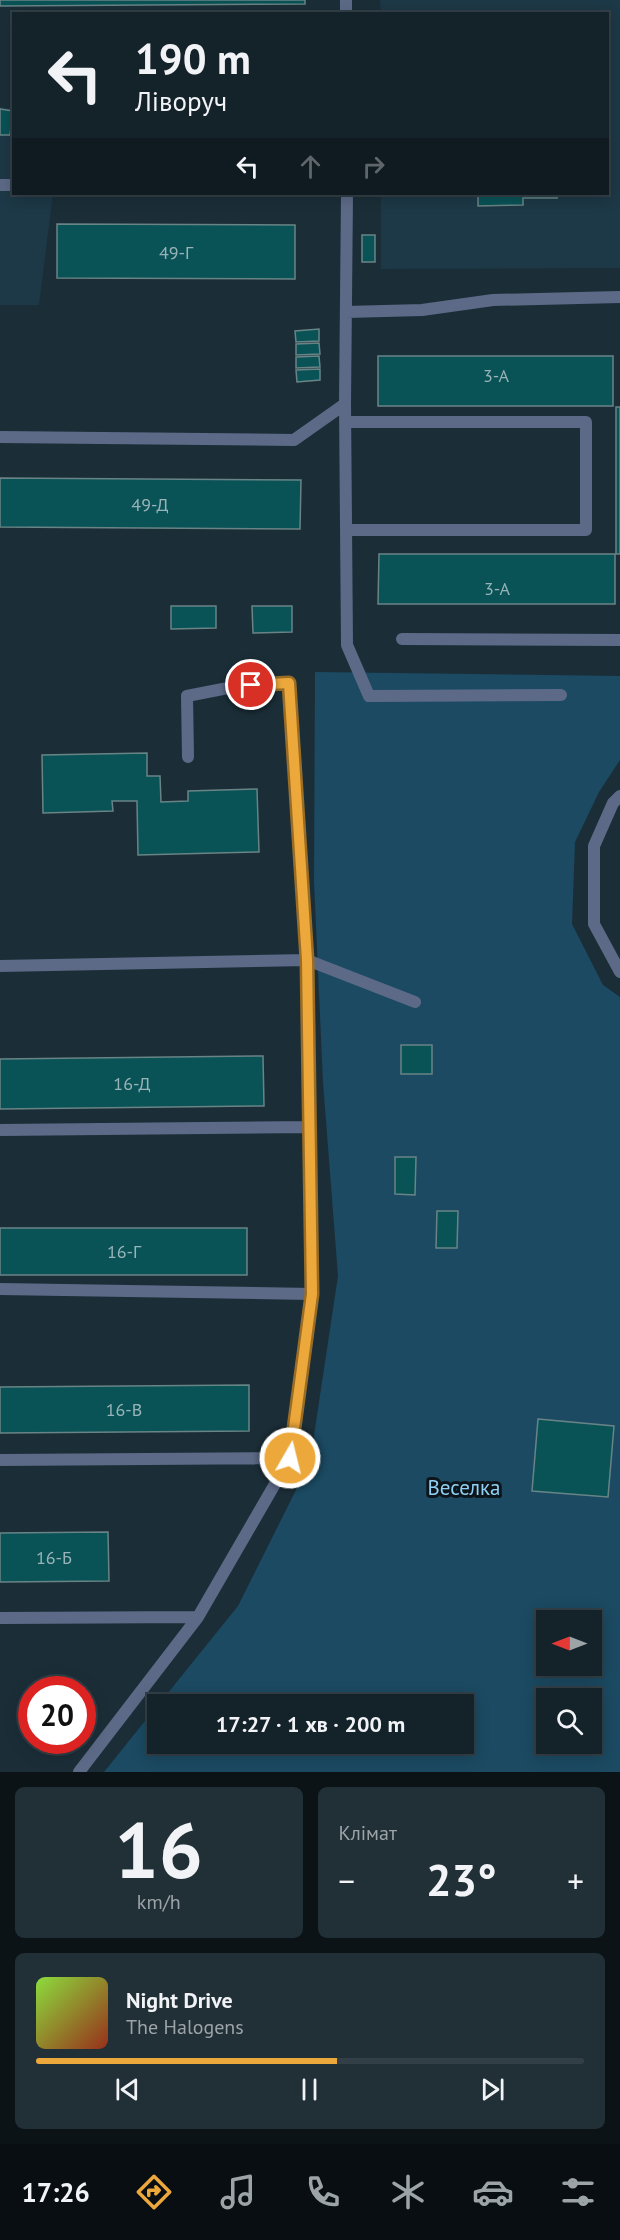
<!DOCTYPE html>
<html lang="uk">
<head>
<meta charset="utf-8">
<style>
  :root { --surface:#14222a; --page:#212f36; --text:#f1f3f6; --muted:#9da4a8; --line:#333f47; --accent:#eda83b }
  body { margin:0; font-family:"PT Sans",sans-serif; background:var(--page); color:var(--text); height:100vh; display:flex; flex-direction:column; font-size:22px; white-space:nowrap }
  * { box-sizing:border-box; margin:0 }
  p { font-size:20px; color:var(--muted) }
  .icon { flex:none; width:33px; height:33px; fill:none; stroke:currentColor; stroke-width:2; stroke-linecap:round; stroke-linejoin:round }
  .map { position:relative; height:1772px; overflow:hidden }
  .drawer { display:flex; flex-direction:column; gap:15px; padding:15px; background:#0b1317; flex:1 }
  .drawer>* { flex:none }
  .top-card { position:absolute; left:12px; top:12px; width:597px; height:183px; border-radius:0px; box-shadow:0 3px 15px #0003,0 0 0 2px var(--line); background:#14222a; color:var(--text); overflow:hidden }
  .needle { width:39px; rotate:270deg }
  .fabs { position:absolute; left:536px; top:1610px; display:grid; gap:12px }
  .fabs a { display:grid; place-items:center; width:66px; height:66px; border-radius:0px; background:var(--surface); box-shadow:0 3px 15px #0003,0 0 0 2px var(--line); font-size:30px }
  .speed { position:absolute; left:18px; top:1676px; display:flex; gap:12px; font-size:30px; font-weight:700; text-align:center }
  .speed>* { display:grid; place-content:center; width:78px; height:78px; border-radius:50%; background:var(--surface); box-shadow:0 3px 15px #0003,0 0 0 2px var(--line); line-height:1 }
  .speed .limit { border:9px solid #d22; background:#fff; color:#111 }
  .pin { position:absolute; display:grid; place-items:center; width:51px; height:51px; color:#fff; margin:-26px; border:3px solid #fff; border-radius:50%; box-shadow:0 2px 6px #0007 }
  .me { position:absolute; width:66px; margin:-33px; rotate:8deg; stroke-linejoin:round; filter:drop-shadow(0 0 4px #0008) }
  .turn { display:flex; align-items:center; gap:21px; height:126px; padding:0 24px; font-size:27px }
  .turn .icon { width:78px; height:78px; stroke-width:2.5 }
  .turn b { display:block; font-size:42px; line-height:51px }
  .lanes { display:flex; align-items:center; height:57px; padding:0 24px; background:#0003; justify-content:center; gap:30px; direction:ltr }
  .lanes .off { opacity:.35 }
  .big { font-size:45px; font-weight:700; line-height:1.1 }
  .drawer .tile { flex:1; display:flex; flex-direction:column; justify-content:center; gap:9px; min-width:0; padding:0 21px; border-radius:9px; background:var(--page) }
  .drawer .dial { align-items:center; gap:0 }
  .dial b { font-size:78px; line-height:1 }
  .song { display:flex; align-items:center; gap:18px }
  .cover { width:72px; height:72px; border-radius:9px; background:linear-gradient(135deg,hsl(90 70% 55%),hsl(10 70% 35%)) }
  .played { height:6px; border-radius:3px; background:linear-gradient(90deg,var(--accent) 55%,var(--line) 55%) }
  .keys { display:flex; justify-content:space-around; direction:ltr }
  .heat { display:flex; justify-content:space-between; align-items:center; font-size:33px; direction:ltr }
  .drawer .tiles { flex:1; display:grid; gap:15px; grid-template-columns:1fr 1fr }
  .tile:last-child { grid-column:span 2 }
  .trip { position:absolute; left:147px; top:1694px; width:327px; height:60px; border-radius:0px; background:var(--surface); box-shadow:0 3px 15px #0003,0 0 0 2px var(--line); font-weight:700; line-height:60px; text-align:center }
  .dock { display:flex; height:96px; justify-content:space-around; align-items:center; background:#080e11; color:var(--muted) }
  .dock .icon { width:42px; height:42px }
  .dock .current { color:var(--accent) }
  .dock b { font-size:27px; color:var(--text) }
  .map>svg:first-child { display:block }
  .built { fill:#1d3846 }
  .green { fill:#1b4a62; fill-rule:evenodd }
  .building { fill:#095256; stroke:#698486; stroke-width:1.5 }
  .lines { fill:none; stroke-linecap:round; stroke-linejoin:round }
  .lane { stroke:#5d6a87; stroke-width:12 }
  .route-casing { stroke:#9a6d26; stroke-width:15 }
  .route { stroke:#eda83b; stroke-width:10 }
  .labels { text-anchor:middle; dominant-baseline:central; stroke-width:6; stroke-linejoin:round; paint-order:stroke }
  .number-label { font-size:18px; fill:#98b4b9 }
  .park-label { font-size:21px; fill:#90d1f5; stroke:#0d151a }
</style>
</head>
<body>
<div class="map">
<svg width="620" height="1772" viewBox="0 0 620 1772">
  <rect width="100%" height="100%" fill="#1b2e38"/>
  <path class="built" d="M380,0h240v268l-239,1v-75h227v-180l-227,-1z
    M0,107l13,2 1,85h39l-14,111h-39z"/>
  <path class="green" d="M315,672l305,4v84l-21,32 -24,50 -3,82 31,61 17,12v775h-516l53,-66 1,37h306v-39h-305l79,-98 72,-144 28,-186 -15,-194 -9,-200zM546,1620h45v45h-45zM546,1698h45v45h-45z"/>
  <path class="building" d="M0,0h305v4l-305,2z
    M0,109l13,2 -3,24h-10z
    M478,194h79v4h-34v7l-45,1z
    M57,224l238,1v54l-238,-1z
    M362,235h13v27h-13z
    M319,329v12l-23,1 -1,-11z
    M319,343l1,11 -24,1v-11z
    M319,356l1,11 -24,1v-11z
    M378,356h235v50h-235z
    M320,369v11l-23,2 -1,-12z
    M616,407h4v147h-4z
    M616,407h4v147h-4z
    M0,478l301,2 -1,49 -300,-2z
    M379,554h236v50h-237z
    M379,554h236v50h-237z
    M171,606h45v22l-45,1z
    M252,606h40v26l-39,1z
    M147,753v23h13l1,26 27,-1v-10l69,-2 2,63 -121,3 -1,-54h-25l1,10 -70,2 -1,-58z
    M401,1045h31v29h-31z
    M263,1056l1,50 -264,3v-50z
    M395,1157h21l-1,38 -20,-1z
    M437,1211h21l-1,37h-21z
    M0,1228h247v47h-247z
    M249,1385v46l-249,2v-46z
    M538,1419l76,7 -6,71 -76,-6z
    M108,1532l1,49 -109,1v-49z"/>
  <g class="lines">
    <path class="lane" d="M346,0v14
      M0,185h14
      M347,194l-2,210 2,241 22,51 192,-1
      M346,312l76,-2 71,-10 127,-3
      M346,422h240v108h-240
      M0,437l294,3 51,-36
      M402,639l218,1
      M188,757l-1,-61 46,-9 56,-4 18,277 108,42
      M620,796l-7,7 -19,43v78l26,48
      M0,966l307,-6 5,334 -22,164 -92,159 -119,155
      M0,1130l309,-3
      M0,1289l312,5
      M0,1460l290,-2
      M0,1618l198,-1"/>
  </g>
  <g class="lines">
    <g class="route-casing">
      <path id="route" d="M251,685l38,-2 18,277 5,334 -22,164"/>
    </g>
    <use href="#route" class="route"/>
  </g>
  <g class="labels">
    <g class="number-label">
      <text x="176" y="252">49-Г</text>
      <text x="496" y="375">3-А</text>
      <text x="150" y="504">49-Д</text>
      <text x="497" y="588">3-А</text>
      <text x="132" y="1083">16-Д</text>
      <text x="124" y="1251">16-Г</text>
      <text x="124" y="1409">16-В</text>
      <text x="54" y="1557">16-Б</text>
    </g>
    <g class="park-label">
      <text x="464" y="1487">Веселка</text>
    </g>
  </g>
</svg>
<div class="fabs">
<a><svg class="needle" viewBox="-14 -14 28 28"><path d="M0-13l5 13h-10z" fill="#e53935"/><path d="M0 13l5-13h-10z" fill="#9da4a8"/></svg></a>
<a><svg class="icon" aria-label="search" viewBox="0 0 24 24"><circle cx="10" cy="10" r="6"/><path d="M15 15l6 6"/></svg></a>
</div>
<div class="speed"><div class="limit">20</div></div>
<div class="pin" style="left:251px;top:685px;background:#d93025"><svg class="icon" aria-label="arrive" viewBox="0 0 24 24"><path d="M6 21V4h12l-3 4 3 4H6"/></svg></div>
<svg class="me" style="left:290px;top:1458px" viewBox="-20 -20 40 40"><circle r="17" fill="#eda83b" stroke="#fff" stroke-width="3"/><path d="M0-11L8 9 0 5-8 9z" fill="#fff"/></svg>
<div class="trip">17:27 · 1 хв · 200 m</div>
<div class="top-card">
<div class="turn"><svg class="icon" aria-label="left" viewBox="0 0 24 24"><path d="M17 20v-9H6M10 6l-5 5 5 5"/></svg><div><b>190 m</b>Ліворуч</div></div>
<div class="lanes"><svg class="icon" aria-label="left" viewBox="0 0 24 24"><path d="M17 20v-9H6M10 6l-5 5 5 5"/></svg><svg class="icon off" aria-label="ahead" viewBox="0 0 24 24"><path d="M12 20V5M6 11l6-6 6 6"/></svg><svg class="icon off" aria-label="right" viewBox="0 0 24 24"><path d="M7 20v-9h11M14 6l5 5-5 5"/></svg></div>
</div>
</div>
<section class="drawer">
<div class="tiles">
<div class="tile dial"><b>16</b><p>km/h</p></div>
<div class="tile"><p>Клімат</p>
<div class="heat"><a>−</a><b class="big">23°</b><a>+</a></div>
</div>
<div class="tile">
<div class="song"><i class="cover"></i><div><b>Night Drive</b><p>The Halogens</p></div></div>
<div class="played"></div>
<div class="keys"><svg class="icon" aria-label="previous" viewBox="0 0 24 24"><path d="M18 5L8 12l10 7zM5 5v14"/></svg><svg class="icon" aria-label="pause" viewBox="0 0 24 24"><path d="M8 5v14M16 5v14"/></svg><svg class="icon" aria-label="next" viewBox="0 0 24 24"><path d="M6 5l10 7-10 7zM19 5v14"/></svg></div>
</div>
</div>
</section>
<nav class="dock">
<b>17:26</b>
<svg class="icon current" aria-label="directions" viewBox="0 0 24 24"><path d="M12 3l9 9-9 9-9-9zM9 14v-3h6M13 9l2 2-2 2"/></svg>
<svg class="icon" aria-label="music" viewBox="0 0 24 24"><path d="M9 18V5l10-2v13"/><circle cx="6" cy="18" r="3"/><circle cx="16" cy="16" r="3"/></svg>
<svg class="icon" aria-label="phone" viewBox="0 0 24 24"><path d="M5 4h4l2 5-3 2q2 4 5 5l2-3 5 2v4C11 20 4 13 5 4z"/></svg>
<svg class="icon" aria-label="climate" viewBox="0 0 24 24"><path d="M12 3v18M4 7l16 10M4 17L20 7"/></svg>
<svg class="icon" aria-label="car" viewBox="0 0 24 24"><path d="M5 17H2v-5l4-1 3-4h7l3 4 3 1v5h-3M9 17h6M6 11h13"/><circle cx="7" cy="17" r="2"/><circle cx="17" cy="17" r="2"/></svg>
<svg class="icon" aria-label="filters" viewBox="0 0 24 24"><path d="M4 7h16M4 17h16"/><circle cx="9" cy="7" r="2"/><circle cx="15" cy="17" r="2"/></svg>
</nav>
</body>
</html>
